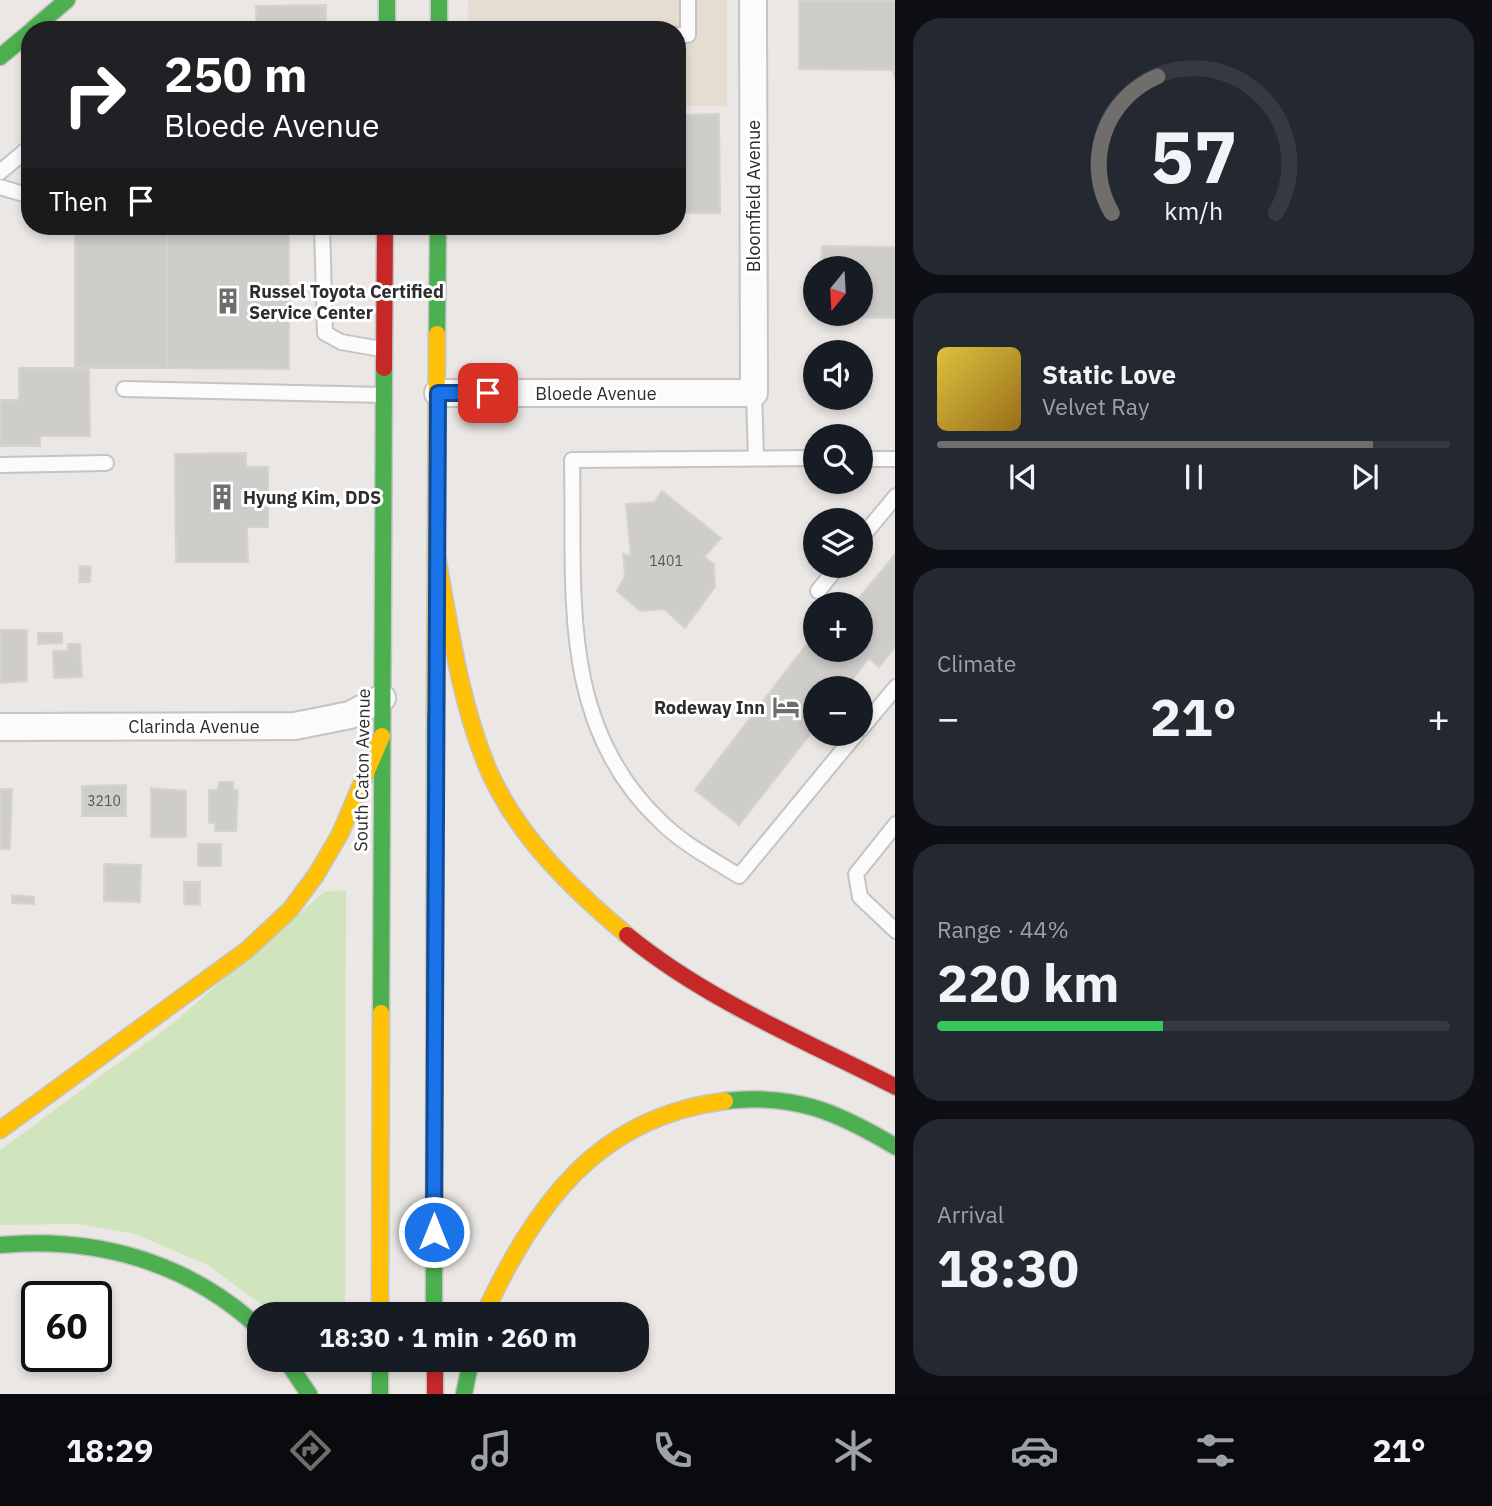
<!DOCTYPE html>
<html lang="en">
<head>
<meta charset="utf-8">
<style>
  :root { --surface:#171b24; --page:#242831; --text:#f1f3f6; --muted:#9ea1a6; --line:#363941; --accent:#6f6e6d }
  body { margin:0; font-family:"IBM Plex Sans",sans-serif; background:var(--page); color:var(--text); height:100vh; display:flex; flex-direction:column; font-size:26px; white-space:nowrap }
  * { box-sizing:border-box; margin:0 }
  p { font-size:23px; color:var(--muted) }
  .icon { flex:none; width:38px; height:38px; fill:none; stroke:currentColor; stroke-width:2; stroke-linecap:round; stroke-linejoin:round }
  .map { position:relative; flex:1; overflow:hidden }
  .details { display:flex; flex-direction:column; gap:18px; padding:18px; background:#0d0f14; width:597px }
  .details>* { flex:none }
  .banner { position:absolute; left:21px; top:21px; width:665px; height:214px; border-radius:28px; box-shadow:0 4px 10px #0003; background:#202124; color:#fff; overflow:hidden }
  .needle { width:46px; rotate:198deg }
  .controls { position:absolute; left:803px; top:256px; display:grid; gap:14px }
  .controls a { display:grid; place-items:center; width:70px; height:70px; border-radius:50%; background:var(--surface); box-shadow:0 4px 10px #0003; font-size:35px }
  .speed { position:absolute; left:21px; top:1281px; display:flex; gap:14px; font-size:35px; font-weight:700; text-align:center }
  .speed>* { display:grid; place-content:center; width:91px; height:91px; border-radius:50%; background:var(--surface); box-shadow:0 4px 10px #0003; line-height:1 }
  .speed .limit { border:4px solid #111; border-radius:10px; background:#fff; color:#111 }
  .pin { position:absolute; display:grid; place-items:center; width:60px; height:60px; color:#fff; margin:-30px; border-radius:14px; box-shadow:0 4px 10px #0006 }
  .me { position:absolute; width:77px; margin:-38px; rotate:0deg; stroke-linejoin:round; filter:drop-shadow(0 0 5px #0008) }
  .turn { display:flex; align-items:center; gap:24px; height:147px; padding:0 28px; font-size:32px }
  .turn .icon { width:91px; height:91px; stroke-width:2.5 }
  .turn b { display:block; font-size:49px; line-height:60px }
  .then { display:flex; align-items:center; height:66px; padding:0 28px; background:#0003; gap:14px; font-size:26px }
  .big { font-size:52px; font-weight:700; line-height:1.1 }
  .details .card { flex:1; display:flex; flex-direction:column; justify-content:center; gap:10px; min-width:0; padding:0 24px; border-radius:28px; background:var(--page) }
  .details .dial { align-items:center; gap:0 }
  .dial svg { height:182px; overflow:visible; fill:none; stroke:var(--line); stroke-width:7; stroke-linecap:round; text-anchor:middle }
  .dial text { fill:var(--text); stroke:none }
  .song { display:flex; align-items:center; gap:21px }
  .cover { width:84px; height:84px; border-radius:10px; background:linear-gradient(135deg,hsl(50 70% 55%),hsl(40 70% 35%)) }
  .played { height:7px; border-radius:4px; background:linear-gradient(90deg,var(--accent) 85%,var(--line) 85%) }
  .keys { display:flex; justify-content:space-around; direction:ltr }
  .heat { display:flex; justify-content:space-between; align-items:center; font-size:38px; direction:ltr }
  .charge { height:10px; border-radius:5px; background:linear-gradient(90deg,#34c759 44%,var(--line) 0) }
  .trip { position:absolute; left:247px; top:1302px; width:402px; height:70px; border-radius:28px; background:var(--surface); box-shadow:0 4px 10px #0003; font-weight:700; line-height:70px; text-align:center }
  .menu { display:flex; height:112px; justify-content:space-around; align-items:center; background:#090b0e; color:var(--muted) }
  .menu .icon { width:49px; height:49px }
  .menu .active { color:var(--accent) }
  .menu b { font-size:32px; color:var(--text) }
  main { display:flex; flex:1; min-height:0 }
  .map>svg:first-child { display:block }
  .education { fill:#e5ddd2 }
  .green { fill:#d0e5be }
  .building { fill:#cfcdca; stroke:#d5d3d0; stroke-width:2 }
  .lines { fill:none; stroke-linecap:round; stroke-linejoin:round }
  .lane-casing { stroke:#c4c4c4; stroke-width:18 }
  .street-casing { stroke:#c4c4c4; stroke-width:30 }
  .fast-casing { stroke:#c4c4c4; stroke-width:19 }
  .slow-casing { stroke:#c4c4c4; stroke-width:19 }
  .jam-casing { stroke:#c4c4c4; stroke-width:19 }
  .lane { stroke:#fcfbfb; stroke-width:14 }
  .street { stroke:#fcfbfb; stroke-width:26 }
  .fast { stroke:#4caf50; stroke-width:16 }
  .slow { stroke:#ffc107; stroke-width:16 }
  .jam { stroke:#c62828; stroke-width:16 }
  .route-casing { stroke:#114b97; stroke-width:18 }
  .route { stroke:#1a73e8; stroke-width:12 }
  .labels { text-anchor:middle; dominant-baseline:central; stroke-width:6; stroke-linejoin:round; paint-order:stroke }
  .number-label { font-size:14px; fill:#575756 }
  .street-label { font-size:18px; fill:#2d2d2d; stroke:#fff }
  .poi-label { font-size:18px; font-weight:bold; fill:#2d2d2d; stroke:#fff; text-anchor:start }
</style>
</head>
<body>
<main>
<div class="map">
<svg width="896" height="1394" viewBox="0 0 896 1394">
  <rect width="100%" height="100%" fill="#eae7e4"/>
  <path class="education" d="M468,0h259v106h-50v-76h-210z"/>
  <path class="green" d="M346,890l-1,424h-70l-69,-50 -74,-31 -54,-9 -78,1v-75l173,-127 151,-131z"/>
  <path class="building" d="M799,1h97v83l-3,-14 -94,-1z
    M326,5v25h-70v-24z
    M719,114l1,99h-43v-98z
    M167,226h122v143l-122,-1z
    M75,234h92v134h-92z
    M822,246l74,1v71l-75,-1v-4h40v-45h-40z
    M19,368h70l1,68h-50v10h-40v-46h19z
    M246,453v14h22v60h-21l1,35h-72l-1,-108z
    M662,491l59,47 -17,19 10,7 1,23 -30,41 -21,-19 -24,2 -23,-20 8,-15 -2,-22 8,2 -5,-52 29,-2z
    M896,553v93l-17,21 -10,-9 -23,30h-30v39l-77,98 -44,-35 121,-158v17h45v-45h-7z
    M80,566l11,1 -1,15h-11z
    M0,630h27v51l-27,2z
    M38,633h24v10l-24,1z
    M68,644h12l2,33 -28,1 -1,-27h15z
    M219,782h14v8h5l-2,41h-21v-8h-6v-33h9z
    M126,785v31h-44v-30z
    M151,788l35,3v46h-35z
    M0,789h12l-2,60h-10z
    M198,844h23v22h-23z
    M104,864l37,1 -1,37 -36,-1z
    M184,882h16v23l-16,-1z
    M12,895l22,2v7l-22,-1z"/>
  <g class="lines">
    <g class="lane-casing">
      <path id="lane" d="M677,35h11v-35
        M0,172l30,-25
        M0,187l30,9
        M322,226l3,107 16,9 40,7
        M124,389l259,6
        M754,393l2,64
        M816,458l-244,2c3,130 -15,263 88,361 23,23 52,38 79,55l118,-143
        M861,459h35
        M0,465l106,-2
        M861,538l35,-42
        M818,591l21,-26
        M861,729l35,-42
        M896,824l-40,50 4,23 36,34"/>
    </g>
    <g class="street-casing">
      <path id="street" d="M438,393h316l-1,-393
        M0,727l295,-1 55,-11 32,-17"/>
    </g>
    <g class="fast-casing">
      <path id="fast" d="M387,0v30
        M439,0v30
        M32,30l35,-30
        M0,57l30,-25
        M437,334l1,-108
        M381,1013l3,-645
        M725,1101c69,-8 113,11 171,46
        M0,1245c96,-9 188,17 259,83
        M434,1314l1,-603
        M286,1360l23,34
        M380,1360v34
        M464,1394l7,-34"/>
    </g>
    <g class="slow-casing">
      <path id="slow" d="M437,557c13,71 23,145 51,212 29,67 85,121 139,166
        M435,711l2,-377
        M0,1130l247,-180 43,-40 26,-35 24,-41 42,-98
        M380,1314l1,-301
        M484,1314c52,-109 112,-197 241,-213"/>
    </g>
    <g class="jam-casing">
      <path id="jam" d="M384,368l1,-142
        M627,935c79,65 179,106 269,152
        M435,1360v34"/>
    </g>
    <use href="#lane" class="lane"/>
    <use href="#street" class="street"/>
    <use href="#fast" class="fast"/>
    <use href="#slow" class="slow"/>
    <use href="#jam" class="jam"/>
  </g>
  <g class="lines">
    <g class="route-casing">
      <path id="route" d="M434,1232l4,-839h50"/>
    </g>
    <use href="#route" class="route"/>
  </g>
  <defs>
    <g id="building-bare" transform="scale(2.1)"><path d="M-4-6H4V6H1V3H-1V6H-4ZM-2.5-4.3h1.7v1.8h-1.7ZM.8-4.3h1.7v1.8H.8ZM-2.5-1h1.7V.8h-1.7ZM.8-1h1.7V.8H.8Z" fill="#6f6e6d" stroke="#fff" stroke-width="2.5" paint-order="stroke"/></g>
    <g id="hotel-bare" transform="scale(2.1)"><path d="M-6-4.5h1.5V1H6V5H4.5V3h-9V5H-6ZM-4 0a1.8 1.8 0 1 1 3.6 0ZM.5 0V-2.5h3Q6-2.5 6 0Z" fill="#6f6e6d" stroke="#fff" stroke-width="2.5" paint-order="stroke"/></g>
  </defs>
  <g fill-rule="evenodd">
    <use href="#building-bare" x="228" y="301"/>
    <use href="#building-bare" x="222" y="497"/>
    <use href="#hotel-bare" x="786" y="707"/>
  </g>
  <g class="labels">
    <g class="number-label">
      <text x="666" y="561">1401</text>
      <text x="104" y="801">3210</text>
    </g>
    <g class="street-label">
      <text transform="translate(753 196) rotate(-90)">Bloomfield Avenue</text>
      <text x="596" y="393">Bloede Avenue</text>
      <text x="194" y="726">Clarinda Avenue</text>
      <text transform="translate(362 770) rotate(-89)">South Caton Avenue</text>
    </g>
    <g class="poi-label">
      <text x="249" y="291">Russel Toyota Certified<tspan x="249" dy="21">Service Center</tspan></text>
      <text x="243" y="497">Hyung Kim, DDS</text>
      <text x="765" y="707" text-anchor="end">Rodeway Inn</text>
    </g>
  </g>
</svg>
<div class="controls">
<a><svg class="needle" viewBox="-14 -14 28 28"><path d="M0-13l5 13h-10z" fill="#e53935"/><path d="M0 13l5-13h-10z" fill="#9ea1a6"/></svg></a>
<a><svg class="icon" aria-label="sound" viewBox="0 0 24 24"><path d="M4 9h4l5-4v14l-5-4H4zM17 9q2 3 0 6"/></svg></a>
<a><svg class="icon" aria-label="search" viewBox="0 0 24 24"><circle cx="10" cy="10" r="6"/><path d="M15 15l6 6"/></svg></a>
<a><svg class="icon" aria-label="layers" viewBox="0 0 24 24"><path d="M12 4l9 5-9 5-9-5zM3 14l9 5 9-5"/></svg></a>
<a>+</a>
<a>−</a>
</div>
<div class="speed"><div class="limit">60</div></div>
<div class="pin" style="left:488px;top:393px;background:#d93025"><svg class="icon" aria-label="arrive" viewBox="0 0 24 24"><path d="M6 21V4h12l-3 4 3 4H6"/></svg></div>
<svg class="me" style="left:434px;top:1232px" viewBox="-20 -20 40 40"><circle r="17" fill="#1a73e8" stroke="#fff" stroke-width="3"/><path d="M0-11L8 9 0 5-8 9z" fill="#fff"/></svg>
<div class="trip">18:30 · 1 min · 260 m</div>
<div class="banner">
<div class="turn"><svg class="icon" aria-label="right" viewBox="0 0 24 24"><path d="M7 20v-9h11M14 6l5 5-5 5"/></svg><div><b>250 m</b>Bloede Avenue</div></div>
<div class="then">Then<svg class="icon" aria-label="arrive" viewBox="0 0 24 24"><path d="M6 21V4h12l-3 4 3 4H6"/></svg></div>
</div>
</div>
<section class="details">
<div class="card dial"><svg viewBox="0 0 100 80">
<path d="M14 69A42 42 0 1 1 86 69"/>
<path d="M14 69A42 42 0 0 1 34 9" stroke="#6f6e6d"/>
<text x="50" y="56" font-size="32" font-weight="700">57</text>
<text x="50" y="72" font-size="11">km/h</text>
</svg></div>
<div class="card">
<div class="song"><i class="cover"></i><div><b>Static Love</b><p>Velvet Ray</p></div></div>
<div class="played"></div>
<div class="keys"><svg class="icon" aria-label="previous" viewBox="0 0 24 24"><path d="M18 5L8 12l10 7zM5 5v14"/></svg><svg class="icon" aria-label="pause" viewBox="0 0 24 24"><path d="M8 5v14M16 5v14"/></svg><svg class="icon" aria-label="next" viewBox="0 0 24 24"><path d="M6 5l10 7-10 7zM19 5v14"/></svg></div>
</div>
<div class="card"><p>Climate</p>
<div class="heat"><a>−</a><b class="big">21°</b><a>+</a></div>
</div>
<div class="card"><p>Range · 44%</p><b class="big">220 km</b><div class="charge"></div></div>
<div class="card"><p>Arrival</p><b class="big">18:30</b></div>
</section>
</main>
<nav class="menu">
<b>18:29</b>
<svg class="icon active" aria-label="directions" viewBox="0 0 24 24"><path d="M12 3l9 9-9 9-9-9zM9 14v-3h6M13 9l2 2-2 2"/></svg>
<svg class="icon" aria-label="music" viewBox="0 0 24 24"><path d="M9 18V5l10-2v13"/><circle cx="6" cy="18" r="3"/><circle cx="16" cy="16" r="3"/></svg>
<svg class="icon" aria-label="phone" viewBox="0 0 24 24"><path d="M5 4h4l2 5-3 2q2 4 5 5l2-3 5 2v4C11 20 4 13 5 4z"/></svg>
<svg class="icon" aria-label="climate" viewBox="0 0 24 24"><path d="M12 3v18M4 7l16 10M4 17L20 7"/></svg>
<svg class="icon" aria-label="car" viewBox="0 0 24 24"><path d="M5 17H2v-5l4-1 3-4h7l3 4 3 1v5h-3M9 17h6M6 11h13"/><circle cx="7" cy="17" r="2"/><circle cx="17" cy="17" r="2"/></svg>
<svg class="icon" aria-label="filters" viewBox="0 0 24 24"><path d="M4 7h16M4 17h16"/><circle cx="9" cy="7" r="2"/><circle cx="15" cy="17" r="2"/></svg>
<b>21°</b>
</nav>
</body>
</html>
